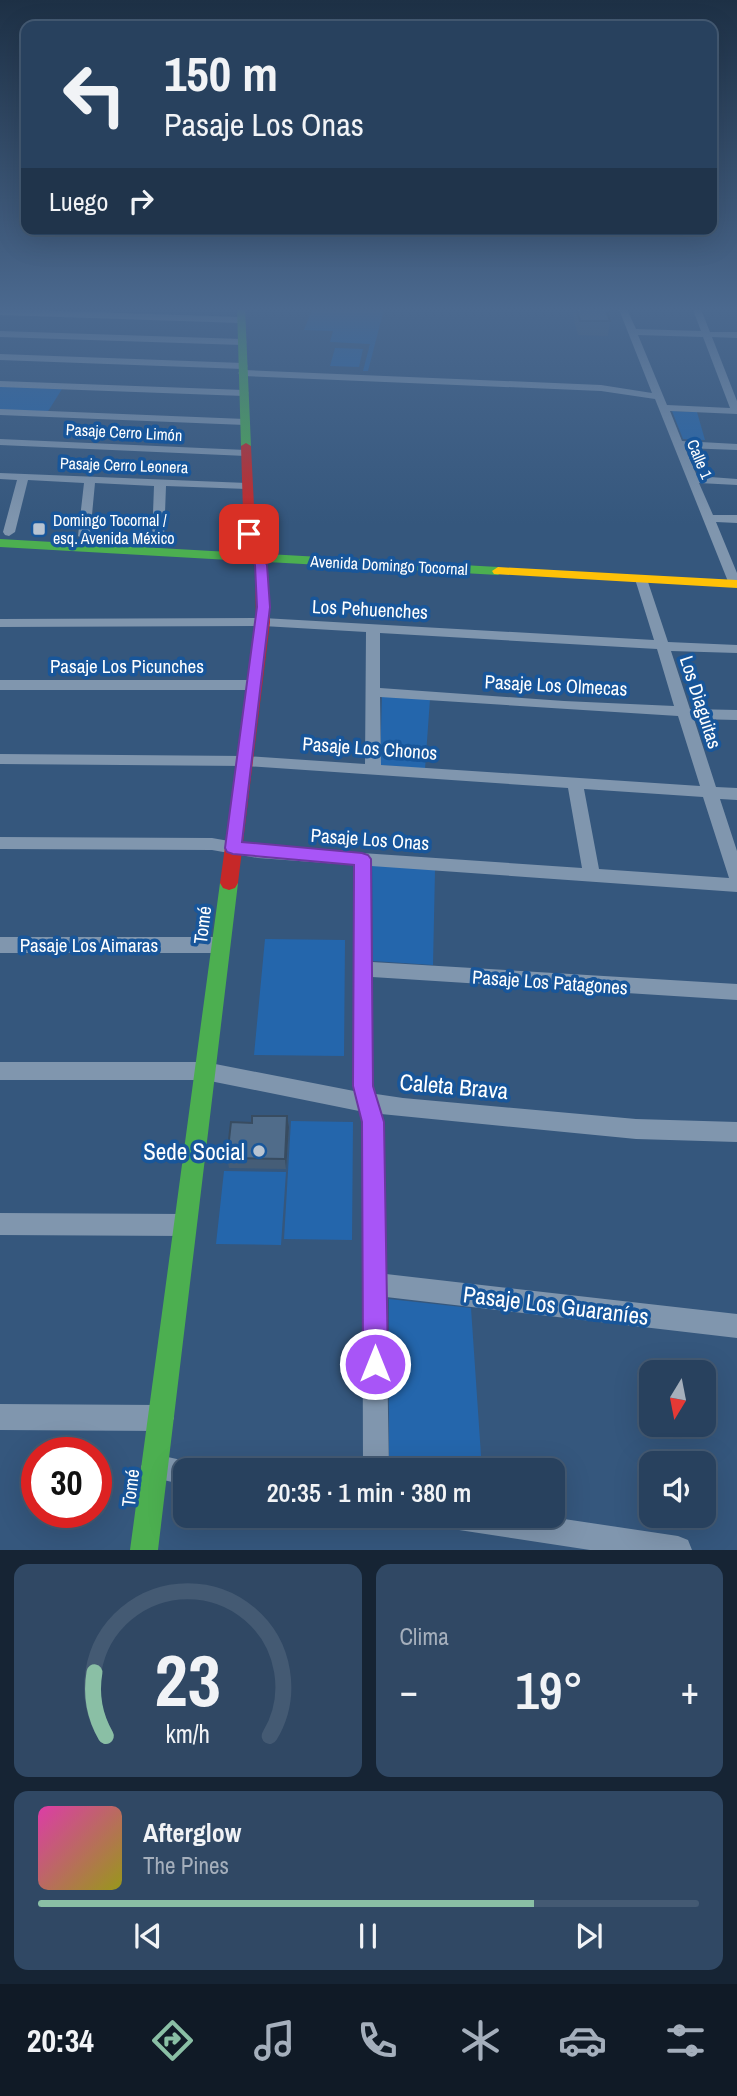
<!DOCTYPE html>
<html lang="es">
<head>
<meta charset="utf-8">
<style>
  :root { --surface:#28415e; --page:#304864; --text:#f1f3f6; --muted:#a5afbc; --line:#445a73; --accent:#8abfa5 }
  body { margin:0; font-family:"Archivo Narrow",sans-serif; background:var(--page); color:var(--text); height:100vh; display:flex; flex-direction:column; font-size:26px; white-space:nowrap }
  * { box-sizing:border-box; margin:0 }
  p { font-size:23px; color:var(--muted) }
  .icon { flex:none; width:38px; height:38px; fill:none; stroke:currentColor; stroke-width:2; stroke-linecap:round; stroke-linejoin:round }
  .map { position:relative; height:1550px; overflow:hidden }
  .drawer { display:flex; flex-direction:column; gap:14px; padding:14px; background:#162434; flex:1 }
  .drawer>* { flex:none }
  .hud { position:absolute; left:21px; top:21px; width:696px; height:214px; border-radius:14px; box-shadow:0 7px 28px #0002,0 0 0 2px var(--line); background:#28415e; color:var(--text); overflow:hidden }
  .needle { width:46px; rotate:190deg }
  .buttons { position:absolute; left:639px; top:1360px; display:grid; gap:14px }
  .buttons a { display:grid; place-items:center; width:77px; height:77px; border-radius:14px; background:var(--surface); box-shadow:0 7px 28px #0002,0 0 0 2px var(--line); font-size:35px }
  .speed { position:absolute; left:21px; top:1437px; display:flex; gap:14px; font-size:35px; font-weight:700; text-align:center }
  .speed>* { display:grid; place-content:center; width:91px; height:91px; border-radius:50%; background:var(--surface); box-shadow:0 7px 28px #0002,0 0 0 2px var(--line); line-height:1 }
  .speed .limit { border:10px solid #d22; background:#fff; color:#111 }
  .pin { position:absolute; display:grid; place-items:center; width:60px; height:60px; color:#fff; margin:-30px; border-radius:14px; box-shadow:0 4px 10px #0006 }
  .me { position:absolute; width:77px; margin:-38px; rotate:0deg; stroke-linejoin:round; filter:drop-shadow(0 0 5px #0008) }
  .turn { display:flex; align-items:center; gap:24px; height:147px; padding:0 28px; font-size:32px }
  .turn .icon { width:91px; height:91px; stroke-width:2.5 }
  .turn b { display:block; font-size:49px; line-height:60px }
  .then { display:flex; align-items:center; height:66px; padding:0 28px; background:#0003; gap:14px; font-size:26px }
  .big { font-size:52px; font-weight:600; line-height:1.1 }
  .drawer .tile { flex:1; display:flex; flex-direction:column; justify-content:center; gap:10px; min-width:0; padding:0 24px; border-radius:14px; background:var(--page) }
  .drawer .dial { align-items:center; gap:0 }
  .dial svg { height:182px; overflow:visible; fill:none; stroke:var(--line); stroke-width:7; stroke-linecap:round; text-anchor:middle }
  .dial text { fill:var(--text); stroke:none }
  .song { display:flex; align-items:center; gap:21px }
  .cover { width:84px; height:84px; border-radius:10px; background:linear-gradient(135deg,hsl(320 70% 55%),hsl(60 70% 35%)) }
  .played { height:7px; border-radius:4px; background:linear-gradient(90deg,var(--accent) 75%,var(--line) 75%) }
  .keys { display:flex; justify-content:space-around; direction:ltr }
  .heat { display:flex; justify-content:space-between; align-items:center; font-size:38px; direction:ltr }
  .drawer .tiles { flex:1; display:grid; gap:14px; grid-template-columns:1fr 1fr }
  .tile:last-child { grid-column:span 2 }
  .trip { position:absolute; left:173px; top:1458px; width:392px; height:70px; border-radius:14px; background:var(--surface); box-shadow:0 7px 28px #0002,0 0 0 2px var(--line); font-weight:600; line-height:70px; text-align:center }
  .menu { display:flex; height:112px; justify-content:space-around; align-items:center; background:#101a26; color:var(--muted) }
  .menu .icon { width:49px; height:49px }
  .menu .current { color:var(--accent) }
  .menu b { font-size:32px; color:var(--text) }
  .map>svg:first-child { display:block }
  .green { fill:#2466ac }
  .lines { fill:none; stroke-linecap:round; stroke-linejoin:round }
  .street { fill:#8096ae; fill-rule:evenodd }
  .fast { fill:#4caf50; fill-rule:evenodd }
  .slow { fill:#ffc107; fill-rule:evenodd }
  .jam { fill:#c62828; fill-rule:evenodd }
  .wall { fill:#455d77 }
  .shaded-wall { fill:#384c61 }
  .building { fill:#506c8a; stroke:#384c61; stroke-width:2 }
  .route { fill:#a855f7; stroke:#6d37a1; stroke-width:2 }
  .poi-dot { fill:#b8c4d2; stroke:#18569a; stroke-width:2.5 }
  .labels { text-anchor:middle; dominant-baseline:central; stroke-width:7; stroke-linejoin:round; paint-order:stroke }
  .far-street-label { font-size:16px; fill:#fff; stroke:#18569a }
  .far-poi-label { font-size:16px; fill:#fff; stroke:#18569a; text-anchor:start }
  .street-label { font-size:19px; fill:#fff; stroke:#18569a }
  .near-street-label { font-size:23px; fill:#fff; stroke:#18569a }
  .near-poi-label { font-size:23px; fill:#fff; stroke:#18569a; text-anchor:end }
</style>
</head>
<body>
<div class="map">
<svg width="737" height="1550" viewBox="0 0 737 1550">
  <rect width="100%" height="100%" fill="#35577d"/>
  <path class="green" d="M313,307l71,2 -16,62h-5l7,-27 -40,-2 3,-11 -29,-1z
    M335,348l28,1 -4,18 -29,-1z
    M0,386l62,3 -15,24 -47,-3z
    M672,411l25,1 8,28 -22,-1z
    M382,696l48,3 -5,70 -45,-4z
    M372,864l63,6 -2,95 -60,-4z
    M265,939l80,1 -1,116 -90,-1z
    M291,1121l62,1 -1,118 -68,-1z
    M224,1171l62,1 -5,73 -65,-1z
    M389,1299l82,9 11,162h-93z"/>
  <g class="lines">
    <path class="street" d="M618,307h8l10,22 65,2 -9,-24h8l10,25h27v6l-25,-1 25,64v13l-67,-3 12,30 55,3v6l-52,-2 12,28 40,3v6l-38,-2 14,32h24v8l-21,-1 21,51v14l-8,-3 -74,-185 -54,-8 -358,-15 -5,-3 5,-3 358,15 51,8zM638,335l65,2 27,71 -63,-3z
      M0,309l241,8 4,3 -4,3 -241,-8z
      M0,331l242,8 5,3 -5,3 -242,-8z
      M0,354l243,9 5,3 -5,3 -243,-9z
      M0,381l244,9 5,3 -5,3 -244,-9z
      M0,409l245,10 5,3 -5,3 -245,-10z
      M0,439l246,11 5,3 -5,3 -246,-11z
      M0,473l247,10 6,3 -6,3 -81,-3 -2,54 -6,4 -6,-4 2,-54 -59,-3 -5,53 -6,4 -6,-4 6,-53 -56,-3 -13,52 -6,4 -4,-1 -2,-3 14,-52 -17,-1z
      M641,575l6,4 21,63 69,3v8l-66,-2 19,58 47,1v10l-43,-1 22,68 21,1v12l-17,-1 17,52v41l-366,-26 1,96 365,22v16l-365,-23 1,109 3,8 27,4 233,21 101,3v20l-101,-3 -255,-25 3,8 2,152 351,40v24l-351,-41 3,173h-26l-1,-348 -3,-11 -154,-31h-205v-18h205l149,29 -1,-226 -95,-7 -46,-8 -212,-1v-12l212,1 46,8 324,22 -14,-80 -323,-22 -245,-2v-10l245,2 120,8 1,-132 -103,-6 -263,1v-8l263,-1 391,22 -19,-61zM380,633l277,16 17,57 -110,-5 -184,-13zM380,697l298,19 22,70 -319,-21zM584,789l119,8 26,81 -130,-9z
      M0,680h254l7,5 -7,5h-254z
      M0,937h221l6,3 3,5 -3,5 -6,3h-221z
      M0,1213l185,1 8,3 3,8 -3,8 -8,3 -185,-1z
      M0,1404l161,1 9,4 4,9 -4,9 -9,4 -161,-1z
      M154,1454l41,9 3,7h-12v15l-41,-9 -4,-9 4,-9z
      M445,1516h99l134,20 10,4 4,10h-102l-131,-20 -10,-4z"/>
    <path class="fast" d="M237,307h8l6,139 -5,3 -5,-3z
      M0,539l498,28 6,4 -6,4 -498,-28z
      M229,876l6,2 3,5 -80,667h-28l90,-667 3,-5z"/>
    <path class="slow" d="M498,567l239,13v8l-243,-14 -2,-3z"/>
    <path class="jam" d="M246,443l5,3 5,99 11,20 3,57 -32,261 -3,5 -6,2 -6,-2 -3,-5 36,-261 -1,-57 -11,-20 -3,-99z"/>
  </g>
  <path class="wall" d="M574,307h36l-1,11 1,3 -2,15 -30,-1 -5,-19z
    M287,1116l2,11 -3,42 -57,-1 -2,-10z"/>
  <path class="shaded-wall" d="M287,1116l2,11 -3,42 -1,-10z"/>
  <path class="building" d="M576,307h34v5l-3,1 3,8h-30z
    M252,1116h35l-2,43 -58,-1 4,-36 21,1z"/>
  <linearGradient id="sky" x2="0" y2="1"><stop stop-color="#1d3045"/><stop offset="0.59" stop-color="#4b698f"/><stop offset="1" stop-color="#4b698f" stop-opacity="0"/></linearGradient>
  <rect width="737" height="524" fill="url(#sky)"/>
  <path class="route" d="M249,530l6,4 1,11 11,20 3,42 -28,235 120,11 6,2 3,4 2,227 11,36 4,242 -4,9 -9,3 -8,-3 -4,-9 -1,-242 -9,-36 1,-221 -121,-11 -6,-2 -2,-4 32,-241 -2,-42 -11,-20 -1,-11z"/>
  <g class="poi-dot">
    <rect x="32" y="522" width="14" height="14" rx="3.5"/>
    <circle cx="259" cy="1151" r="7"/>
  </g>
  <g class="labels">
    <g class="far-street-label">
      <text transform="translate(124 432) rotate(3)">Pasaje Cerro Limón</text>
      <text transform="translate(700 459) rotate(67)">Calle 1</text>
      <text transform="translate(124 465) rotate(2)">Pasaje Cerro Leonera</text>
      <text transform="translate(389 565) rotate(3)">Avenida Domingo Tocornal</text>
    </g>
    <g class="far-poi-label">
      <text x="53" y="520">Domingo Tocornal /<tspan x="53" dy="18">esq. Avenida México</tspan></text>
    </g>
    <g class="street-label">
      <text transform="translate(370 609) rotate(3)">Los Pehuenches</text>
      <text x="127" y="666">Pasaje Los Picunches</text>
      <text transform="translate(556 685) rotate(3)">Pasaje Los Olmecas</text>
      <text transform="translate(701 702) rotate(72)">Los Diaguitas</text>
      <text transform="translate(370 748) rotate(4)">Pasaje Los Chonos</text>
      <text transform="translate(370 839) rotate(4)">Pasaje Los Onas</text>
      <text transform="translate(202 925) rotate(-83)">Tomé</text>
      <text x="89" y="945">Pasaje Los Aimaras</text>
      <text transform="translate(550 982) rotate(4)">Pasaje Los Patagones</text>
      <text transform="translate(130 1488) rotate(-83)">Tomé</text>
    </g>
    <g class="near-street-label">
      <text transform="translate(454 1086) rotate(5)">Caleta Brava</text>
      <text transform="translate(556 1305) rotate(7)">Pasaje Los Guaraníes</text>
    </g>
    <g class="near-poi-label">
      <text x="245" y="1151">Sede Social</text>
    </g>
  </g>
</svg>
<div class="buttons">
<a><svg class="needle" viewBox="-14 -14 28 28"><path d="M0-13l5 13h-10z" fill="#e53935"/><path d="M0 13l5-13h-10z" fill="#a5afbc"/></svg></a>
<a><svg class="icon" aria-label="sound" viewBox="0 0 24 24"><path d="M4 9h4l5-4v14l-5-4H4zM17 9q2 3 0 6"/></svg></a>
</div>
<div class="speed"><div class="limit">30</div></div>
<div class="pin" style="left:249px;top:534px;background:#d93025"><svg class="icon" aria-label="arrive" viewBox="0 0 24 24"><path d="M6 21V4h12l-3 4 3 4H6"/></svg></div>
<svg class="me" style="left:375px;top:1364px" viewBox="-20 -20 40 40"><circle r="17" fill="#a855f7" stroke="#fff" stroke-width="3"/><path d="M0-11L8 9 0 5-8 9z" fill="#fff"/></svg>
<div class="trip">20:35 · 1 min · 380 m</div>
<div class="hud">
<div class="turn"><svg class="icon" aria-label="left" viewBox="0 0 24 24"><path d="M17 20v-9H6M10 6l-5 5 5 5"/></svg><div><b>150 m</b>Pasaje Los Onas</div></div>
<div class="then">Luego<svg class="icon" aria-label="right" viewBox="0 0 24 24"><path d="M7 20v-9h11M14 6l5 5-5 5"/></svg></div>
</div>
</div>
<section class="drawer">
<div class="tiles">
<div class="tile dial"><svg viewBox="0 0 100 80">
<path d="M14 69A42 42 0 1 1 86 69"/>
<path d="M14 69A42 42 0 0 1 9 41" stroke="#8abfa5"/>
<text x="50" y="56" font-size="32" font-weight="700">23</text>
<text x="50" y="72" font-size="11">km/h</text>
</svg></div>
<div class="tile"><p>Clima</p>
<div class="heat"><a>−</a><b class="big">19°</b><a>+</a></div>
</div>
<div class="tile">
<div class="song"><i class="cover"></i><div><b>Afterglow</b><p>The Pines</p></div></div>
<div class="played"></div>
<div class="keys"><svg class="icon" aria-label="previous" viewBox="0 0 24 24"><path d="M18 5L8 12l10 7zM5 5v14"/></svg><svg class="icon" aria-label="pause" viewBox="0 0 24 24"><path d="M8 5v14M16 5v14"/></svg><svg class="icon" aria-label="next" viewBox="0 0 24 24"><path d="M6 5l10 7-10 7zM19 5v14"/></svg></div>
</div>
</div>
</section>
<nav class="menu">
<b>20:34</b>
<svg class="icon current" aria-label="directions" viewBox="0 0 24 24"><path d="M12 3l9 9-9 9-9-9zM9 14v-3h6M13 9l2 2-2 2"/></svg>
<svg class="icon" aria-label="music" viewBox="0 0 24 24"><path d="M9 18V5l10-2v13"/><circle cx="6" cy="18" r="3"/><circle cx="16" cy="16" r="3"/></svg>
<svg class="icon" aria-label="phone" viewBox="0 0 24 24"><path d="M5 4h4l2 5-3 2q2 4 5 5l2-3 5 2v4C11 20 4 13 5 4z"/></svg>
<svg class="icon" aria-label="climate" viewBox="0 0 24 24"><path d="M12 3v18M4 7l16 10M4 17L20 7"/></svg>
<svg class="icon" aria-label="car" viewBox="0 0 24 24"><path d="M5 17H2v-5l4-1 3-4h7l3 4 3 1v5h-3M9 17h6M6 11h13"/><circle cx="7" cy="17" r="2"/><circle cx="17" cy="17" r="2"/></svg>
<svg class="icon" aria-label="filters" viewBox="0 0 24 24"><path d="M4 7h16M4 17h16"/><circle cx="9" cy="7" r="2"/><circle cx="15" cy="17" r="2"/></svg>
</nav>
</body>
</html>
